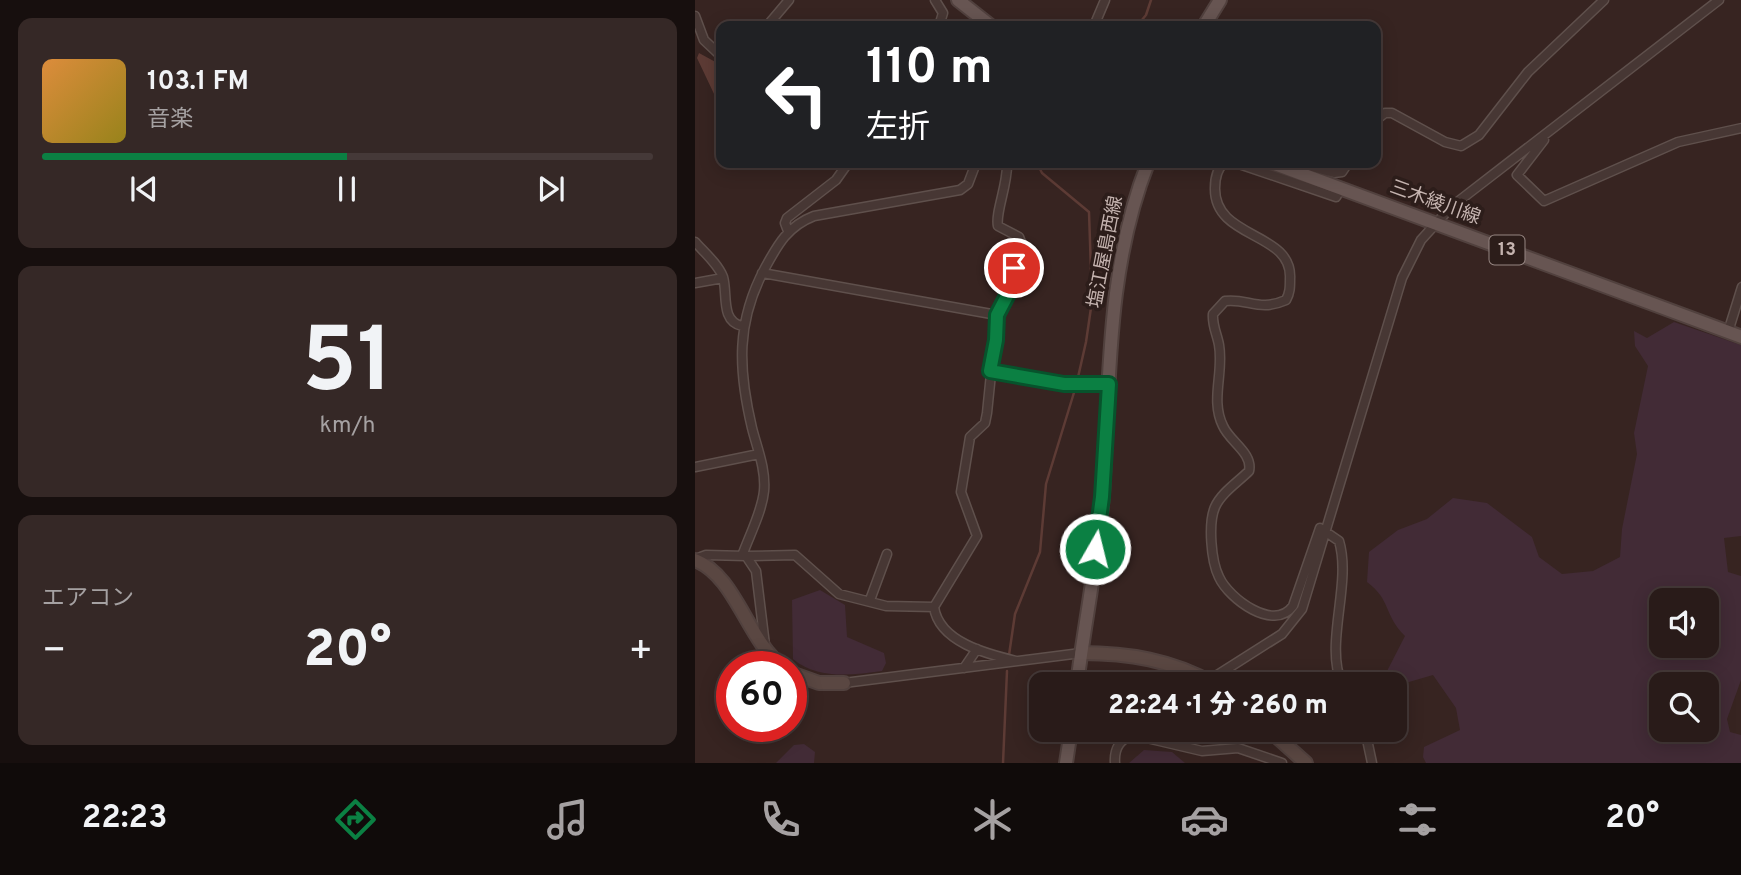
<!DOCTYPE html>
<html lang="ja">
<head>
<meta charset="utf-8">
<style>
  :root { --surface:#291b19; --page:#352826; --text:#f1f3f6; --muted:#a5a1a2; --line:#453938; --accent:#0b8043 }
  body { margin:0; font-family:Overpass,"Noto Sans JP",sans-serif; background:var(--page); color:var(--text); height:100vh; display:flex; flex-direction:column; font-size:26px; white-space:nowrap }
  * { box-sizing:border-box; margin:0 }
  p { font-size:23px; color:var(--muted) }
  .icon { flex:none; width:38px; height:38px; fill:none; stroke:currentColor; stroke-width:2; stroke-linecap:round; stroke-linejoin:round }
  .map { position:relative; flex:1; overflow:hidden }
  .sheet { display:flex; flex-direction:column; gap:18px; padding:18px; background:#170f0e; width:695px }
  .sheet>* { flex:none }
  .top-card { position:absolute; left:21px; top:21px; width:665px; height:147px; border-radius:14px; box-shadow:0 4px 18px #0003,0 0 0 2px var(--line); background:#202124; color:#fff; overflow:hidden }
  .buttons { position:absolute; left:954px; top:588px; display:grid; gap:14px }
  .buttons a { display:grid; place-items:center; width:70px; height:70px; border-radius:14px; background:var(--surface); box-shadow:0 4px 18px #0003,0 0 0 2px var(--line); font-size:35px }
  .speed { position:absolute; left:21px; top:651px; display:flex; gap:14px; font-size:35px; font-weight:700; text-align:center }
  .speed>* { display:grid; place-content:center; width:91px; height:91px; border-radius:50%; background:var(--surface); box-shadow:0 4px 18px #0003,0 0 0 2px var(--line); line-height:1 }
  .speed .limit { border:10px solid #d22; background:#fff; color:#111 }
  .pin { position:absolute; display:grid; place-items:center; width:60px; height:60px; color:#fff; margin:-30px; border:4px solid #fff; border-radius:50%; box-shadow:0 2px 7px #0007 }
  .me { position:absolute; width:77px; margin:-38px; rotate:8deg; stroke-linejoin:round; filter:drop-shadow(0 0 5px #0008) }
  .turn { display:flex; align-items:center; gap:24px; height:147px; padding:0 35px; font-size:32px }
  .turn .icon { width:91px; height:91px; stroke-width:2.5 }
  .turn b { display:block; font-size:49px; line-height:60px }
  .big { font-size:52px; font-weight:800; line-height:1.1 }
  .sheet .tile { flex:1; display:flex; flex-direction:column; justify-content:center; gap:10px; min-width:0; padding:0 24px; border-radius:14px; background:var(--page) }
  .sheet .dial { align-items:center; gap:0 }
  .dial b { font-size:91px; line-height:1 }
  .song { display:flex; align-items:center; gap:21px }
  .cover { width:84px; height:84px; border-radius:10px; background:linear-gradient(135deg,hsl(30 70% 55%),hsl(50 70% 35%)) }
  .played { height:7px; border-radius:4px; background:linear-gradient(90deg,var(--accent) 50%,var(--line) 50%) }
  .keys { display:flex; justify-content:space-around; direction:ltr }
  .heat { display:flex; justify-content:space-between; align-items:center; font-size:38px; direction:ltr }
  .trip { position:absolute; left:334px; top:672px; width:378px; height:70px; border-radius:14px; background:var(--surface); box-shadow:0 4px 18px #0003,0 0 0 2px var(--line); font-weight:800; line-height:70px; text-align:center }
  .tabs { display:flex; height:112px; justify-content:space-around; align-items:center; background:#100b0a; color:var(--muted) }
  .tabs .icon { width:49px; height:49px }
  .tabs .on { color:var(--accent) }
  .tabs b { font-size:32px; color:var(--text) }
  main { display:flex; flex:1; min-height:0 }
  .map>svg:first-child { display:block }
  .green { fill:#422b36; fill-rule:evenodd }
  .water { fill:#5d3b35 }
  .lines { fill:none; stroke-linecap:round; stroke-linejoin:round }
  .stream { stroke:#5d3b35; stroke-width:2.5 }
  .street-casing { stroke:#5f504c; stroke-width:11 }
  .secondary-casing { stroke:#51413e; stroke-width:16 }
  .primary-casing { stroke:#51413e; stroke-width:16 }
  .street { stroke:#473734; stroke-width:8 }
  .secondary { stroke:#5a4742; stroke-width:12 }
  .primary { stroke:#675552; stroke-width:12 }
  .route-casing { stroke:#07532c; stroke-width:18 }
  .route { stroke:#0b8043; stroke-width:12 }
  .labels { text-anchor:middle; dominant-baseline:central; stroke-width:7; stroke-linejoin:round; paint-order:stroke }
  .shield { fill:#2c1d1a; stroke:#968682; stroke-width:2 }
  .shield-label { font-size:18px; font-weight:bold; fill:#c4b3af }
  .street-label { font-size:19px; fill:#c4b3af; stroke:#2c1d1a }
</style>
</head>
<body>
<main>
<section class="sheet">
<div class="tile">
<div class="song"><i class="cover"></i><div><b>103.1 FM</b><p>音楽</p></div></div>
<div class="played"></div>
<div class="keys"><svg class="icon" aria-label="previous" viewBox="0 0 24 24"><path d="M18 5L8 12l10 7zM5 5v14"/></svg><svg class="icon" aria-label="pause" viewBox="0 0 24 24"><path d="M8 5v14M16 5v14"/></svg><svg class="icon" aria-label="next" viewBox="0 0 24 24"><path d="M6 5l10 7-10 7zM19 5v14"/></svg></div>
</div>
<div class="tile dial"><b>51</b><p>km/h</p></div>
<div class="tile"><p>エアコン</p>
<div class="heat"><a>−</a><b class="big">20°</b><a>+</a></div>
</div>
</section>
<div class="map">
<svg width="1047" height="763" viewBox="0 0 1047 763">
  <rect width="100%" height="100%" fill="#372421"/>
  <path class="green" d="M979,322l67,23v191l-17,2 4,34 13,4v104l-14,39 3,13 11,3v28h-315l-3,-6 1,-10 36,-17 -4,-22 -23,-33 -31,9 -17,-9 20,-39c-22,-22 -13,-35 -38,-54l2,-30 29,-22 29,-11 26,-21 34,5 45,34 7,20 23,17 31,-3 27,-14 2,-28 15,-75 -3,-21 14,-67 -13,-20 -1,-15 13,7zM966,600h46v46h-46zM966,684h46v46h-46z
    M125,590l25,15 2,32 37,16 2,10 -4,8c-30,4 -64,9 -89,-12l-1,-59z
    M109,744l11,8 -1,11h-38l18,-18z
    M449,750l28,2 13,11h-56z"/>
  <path class="water" d="M4,53l22,12v72l-4,1 -2,-42 -18,-38z"/>
  <g class="lines">
    <path class="stream" d="M442,26l9,-11 5,-15
      M314,655l6,-41 25,-62 6,-68 30,-98 10,-44 6,-41 -3,-89 -47,-39 -5,-10
      M308,763l4,-92"/>
    <g class="street-casing">
      <path id="street" d="M240,0l8,13 -4,13
        M0,16l9,24 17,16
        M72,26l22,-26
        M399,26l11,-26
        M681,120l9,-7h7l53,29 16,4 18,-11 49,-63 76,-72
        M849,140l-27,35 27,26 134,-59 64,-14
        M312,163c1,21 -12,50 -9,63l21,11 2,5 -13,52 -11,21 -10,98 -2,10 -15,14 -9,55 16,44 -43,71c5,35 53,47 82,54
        M529,163c-7,6 -9,16 -9,25 -1,52 78,43 75,91 0,8 0,14 -4,21 -27,12 -38,-2 -61,1l-12,13c-1,11 4,20 6,31 5,28 -9,55 4,81 7,16 30,27 26,45 -11,11 -28,22 -34,36 -7,16 -4,54 4,70 10,22 55,55 74,29l27,-78 19,13c13,43 -15,103 3,143
        M541,163l100,34 5,-9
        M602,163l37,10 8,-1 6,-9
        M93,231l-3,-8 2,-5 49,-38 12,-17
        M0,242c9,10 23,22 28,35 5,17 -3,44 19,49
        M67,273l235,42
        M0,283l28,-5
        M1033,332l14,-45
        M295,371l74,14h45
        M0,467l64,-13
        M47,556c7,-20 20,-44 22,-65 2,-22 -7,-43 -12,-63 -14,-59 -16,-106 13,-160 13,-24 23,-42 49,-52l146,-26 8,-6 8,-21
        M51,556l49,-1 44,39 47,12 48,1
        M0,559l11,-4 40,1 10,15 9,74
        M175,600l17,-46
        M269,668l13,-19
        M513,681l74,-47 20,-25 100,-331 19,-38 30,-33 268,-207
        M149,683l237,-30
        M670,730l7,33
        M420,763c-1,-14 5,-25 19,-28l68,16 36,-3 44,15"/>
    </g>
    <g class="secondary-casing">
      <path id="secondary" d="M0,560c41,16 52,80 88,107
        M386,653c47,0 91,7 133,31
        M96,673l28,10h25
        M574,730l37,33"/>
    </g>
    <g class="primary-casing">
      <path id="primary" d="M263,0l33,26
        M509,26l16,-26
        M577,163l470,174
        M382,684c8,-63 21,-127 26,-190 7,-112 3,-225 45,-331
        M371,763l5,-33"/>
    </g>
    <use href="#street" class="street"/>
    <use href="#secondary" class="secondary"/>
    <use href="#primary" class="primary"/>
  </g>
  <g class="lines">
    <g class="route-casing">
      <path id="route" d="M319,268l-6,26 -11,21 -1,25 -6,31 74,13h45l-7,113 -7,52"/>
    </g>
    <use href="#route" class="route"/>
  </g>
  <g class="labels">
    <rect class="shield" x="794.5" y="235.5" width="35" height="29" rx="5"/>
    <g class="shield-label">
      <text x="812" y="250">13</text>
    </g>
    <g class="street-label">
      <text transform="translate(740 203) rotate(20)">三木綾川線</text>
      <text transform="translate(411 252) rotate(-79)">塩江屋島西線</text>
    </g>
  </g>
</svg>
<div class="buttons">
<a><svg class="icon" aria-label="sound" viewBox="0 0 24 24"><path d="M4 9h4l5-4v14l-5-4H4zM17 9q2 3 0 6"/></svg></a>
<a><svg class="icon" aria-label="search" viewBox="0 0 24 24"><circle cx="10" cy="10" r="6"/><path d="M15 15l6 6"/></svg></a>
</div>
<div class="speed"><div class="limit">60</div></div>
<div class="pin" style="left:319px;top:268px;background:#d93025"><svg class="icon" aria-label="arrive" viewBox="0 0 24 24"><path d="M6 21V4h12l-3 4 3 4H6"/></svg></div>
<svg class="me" style="left:400px;top:549px" viewBox="-20 -20 40 40"><circle r="17" fill="#0b8043" stroke="#fff" stroke-width="3"/><path d="M0-11L8 9 0 5-8 9z" fill="#fff"/></svg>
<div class="trip">22:24 · 1 分 · 260 m</div>
<div class="top-card">
<div class="turn"><svg class="icon" aria-label="left" viewBox="0 0 24 24"><path d="M17 20v-9H6M10 6l-5 5 5 5"/></svg><div><b>110 m</b>左折</div></div>
</div>
</div>
</main>
<nav class="tabs">
<b>22:23</b>
<svg class="icon on" aria-label="directions" viewBox="0 0 24 24"><path d="M12 3l9 9-9 9-9-9zM9 14v-3h6M13 9l2 2-2 2"/></svg>
<svg class="icon" aria-label="music" viewBox="0 0 24 24"><path d="M9 18V5l10-2v13"/><circle cx="6" cy="18" r="3"/><circle cx="16" cy="16" r="3"/></svg>
<svg class="icon" aria-label="phone" viewBox="0 0 24 24"><path d="M5 4h4l2 5-3 2q2 4 5 5l2-3 5 2v4C11 20 4 13 5 4z"/></svg>
<svg class="icon" aria-label="climate" viewBox="0 0 24 24"><path d="M12 3v18M4 7l16 10M4 17L20 7"/></svg>
<svg class="icon" aria-label="car" viewBox="0 0 24 24"><path d="M5 17H2v-5l4-1 3-4h7l3 4 3 1v5h-3M9 17h6M6 11h13"/><circle cx="7" cy="17" r="2"/><circle cx="17" cy="17" r="2"/></svg>
<svg class="icon" aria-label="filters" viewBox="0 0 24 24"><path d="M4 7h16M4 17h16"/><circle cx="9" cy="7" r="2"/><circle cx="15" cy="17" r="2"/></svg>
<b>20°</b>
</nav>
</body>
</html>
